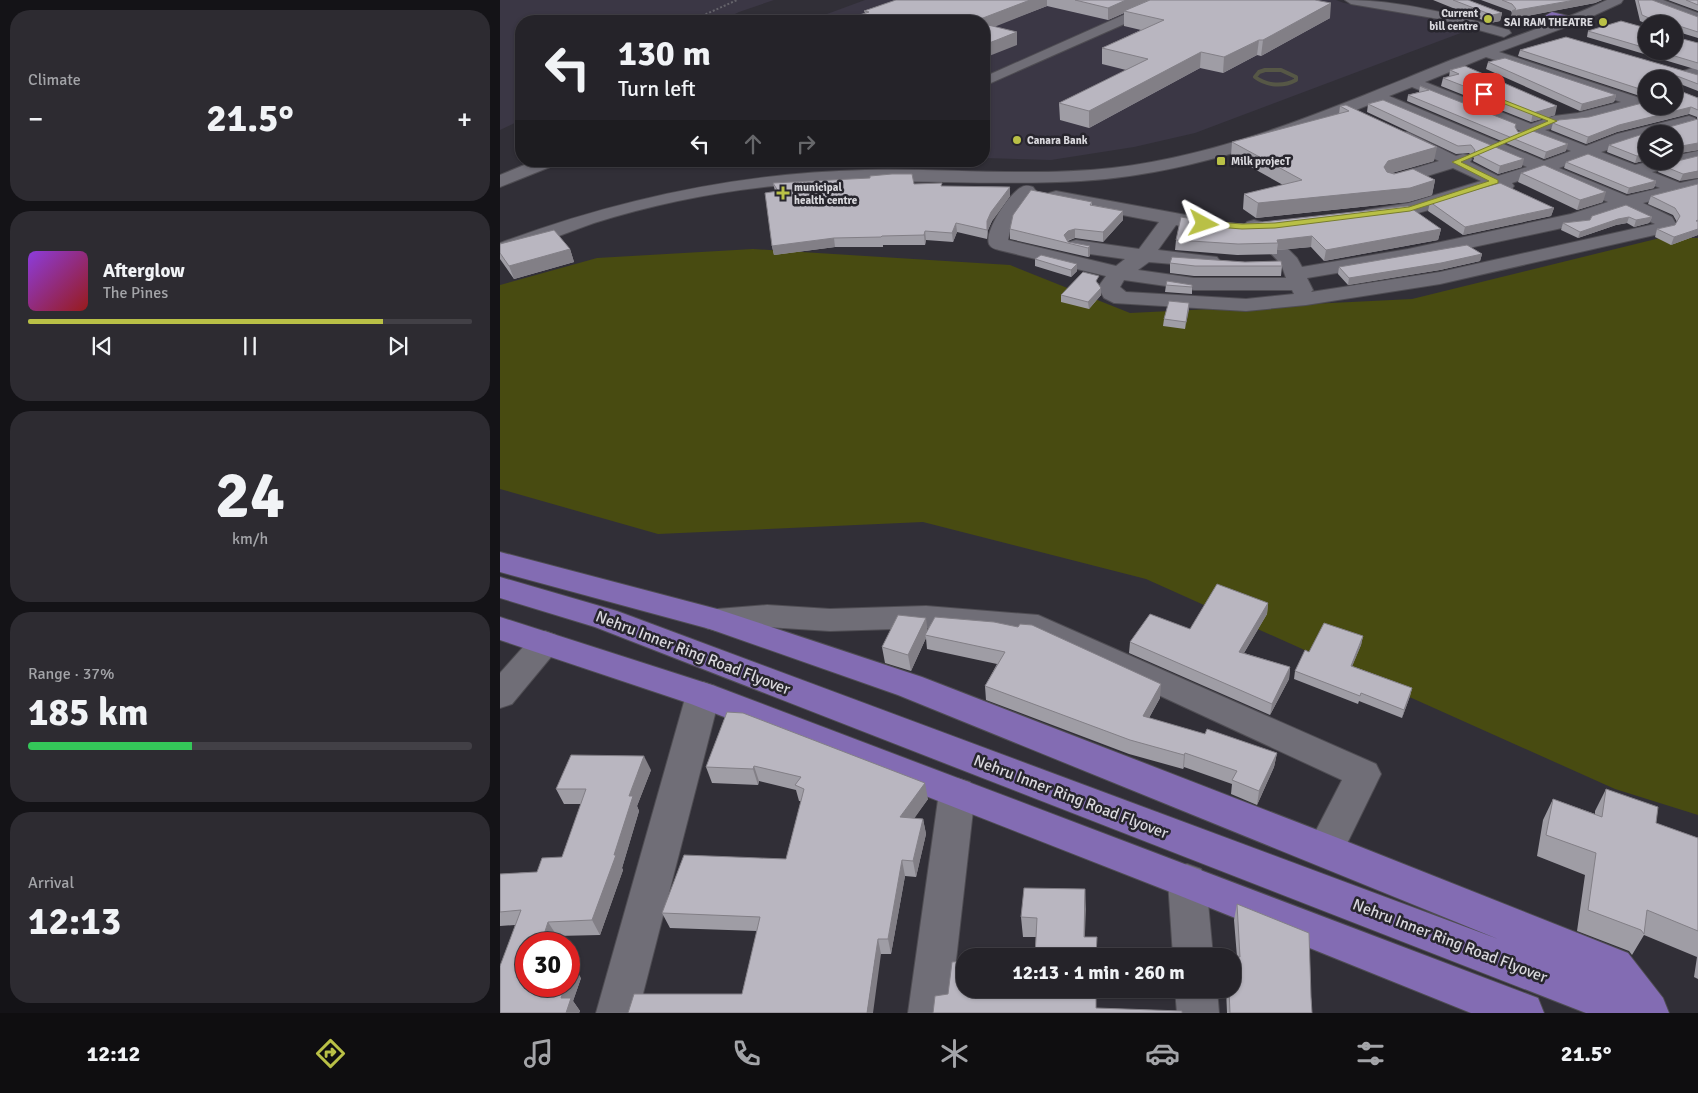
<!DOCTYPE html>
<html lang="en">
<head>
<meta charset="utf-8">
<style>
  :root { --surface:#252329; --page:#2d2b31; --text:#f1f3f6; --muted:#a3a4a8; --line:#424046; --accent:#b9c046 }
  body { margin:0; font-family:Signika,sans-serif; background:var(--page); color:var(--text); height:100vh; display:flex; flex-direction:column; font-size:19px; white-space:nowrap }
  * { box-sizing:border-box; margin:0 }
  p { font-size:16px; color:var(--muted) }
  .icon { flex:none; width:28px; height:28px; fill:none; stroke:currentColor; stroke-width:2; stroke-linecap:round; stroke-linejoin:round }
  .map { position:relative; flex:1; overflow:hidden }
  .drawer { display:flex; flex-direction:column; gap:10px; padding:10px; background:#141317; width:500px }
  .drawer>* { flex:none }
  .top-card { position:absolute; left:15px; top:15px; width:475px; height:152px; border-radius:20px; box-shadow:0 1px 4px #0004,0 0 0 1px var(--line); background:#252329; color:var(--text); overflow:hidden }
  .fabs { position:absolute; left:1138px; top:15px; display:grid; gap:10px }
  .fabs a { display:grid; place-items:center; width:45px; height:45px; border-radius:50%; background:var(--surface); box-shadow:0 1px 4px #0004,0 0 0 1px var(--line); font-size:25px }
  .speed { position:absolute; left:15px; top:932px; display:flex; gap:10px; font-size:25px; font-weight:700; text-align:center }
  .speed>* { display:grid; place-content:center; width:65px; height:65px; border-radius:50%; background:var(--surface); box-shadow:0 1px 4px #0004,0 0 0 1px var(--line); line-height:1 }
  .speed .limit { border:8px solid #d22; background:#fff; color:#111 }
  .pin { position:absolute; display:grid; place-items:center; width:42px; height:42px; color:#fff; margin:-21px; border-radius:10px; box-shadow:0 2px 8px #0006 }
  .me { position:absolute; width:55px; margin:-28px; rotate:95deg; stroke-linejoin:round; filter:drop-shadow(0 0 4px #0008) }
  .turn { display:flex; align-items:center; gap:18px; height:105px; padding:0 20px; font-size:22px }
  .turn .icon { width:65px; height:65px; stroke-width:2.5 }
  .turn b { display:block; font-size:35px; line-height:42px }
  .lanes { display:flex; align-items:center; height:48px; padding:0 20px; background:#0003; justify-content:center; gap:25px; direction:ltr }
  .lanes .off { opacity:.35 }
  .big { font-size:38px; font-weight:700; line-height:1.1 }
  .drawer .tile { flex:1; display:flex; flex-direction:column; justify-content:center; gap:8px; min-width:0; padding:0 18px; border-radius:20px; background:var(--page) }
  .drawer .dial { align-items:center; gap:0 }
  .dial b { font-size:65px; line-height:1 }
  .song { display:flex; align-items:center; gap:15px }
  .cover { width:60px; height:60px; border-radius:8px; background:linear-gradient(135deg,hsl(270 70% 55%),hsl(0 70% 35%)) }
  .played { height:5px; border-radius:2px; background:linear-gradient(90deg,var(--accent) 80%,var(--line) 80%) }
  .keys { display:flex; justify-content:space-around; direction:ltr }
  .heat { display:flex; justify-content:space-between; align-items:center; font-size:28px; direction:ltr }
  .charge { height:8px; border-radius:4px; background:linear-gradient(90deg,#34c759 37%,var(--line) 0) }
  .trip { position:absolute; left:456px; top:948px; width:285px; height:50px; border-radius:20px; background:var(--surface); box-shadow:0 1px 4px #0004,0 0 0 1px var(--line); font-weight:700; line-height:50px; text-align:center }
  .tabs { display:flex; height:80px; justify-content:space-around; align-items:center; background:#0f0e10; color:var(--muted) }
  .tabs .icon { width:35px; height:35px }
  .tabs .selected { color:var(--accent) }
  .tabs b { font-size:22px; color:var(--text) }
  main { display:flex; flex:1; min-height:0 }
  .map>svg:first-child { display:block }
  .built { fill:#3b3745 }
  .green { fill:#484b11 }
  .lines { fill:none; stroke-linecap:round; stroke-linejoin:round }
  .stream { stroke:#565746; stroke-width:4 }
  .minor-casing { stroke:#4f4d53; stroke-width:2 }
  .major-casing { stroke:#4f4d53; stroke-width:2 }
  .path { stroke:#65646b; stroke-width:2; stroke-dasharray:2 2; stroke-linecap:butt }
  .minor { fill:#706e77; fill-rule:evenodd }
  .major { fill:#836cb3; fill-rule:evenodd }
  .wall { fill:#9f9da5 }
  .shaded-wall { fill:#827f86 }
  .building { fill:#b9b6c0; stroke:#827f86 }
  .route { fill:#b9c046; stroke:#787d2e }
  .poi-dot { fill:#b9c046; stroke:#27252d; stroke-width:2 }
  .labels { text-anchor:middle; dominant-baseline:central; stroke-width:5; stroke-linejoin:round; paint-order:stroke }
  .far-poi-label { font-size:11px; font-weight:bold; fill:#d9d8dd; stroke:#27252d; text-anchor:start }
  .near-street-label { font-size:16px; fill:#d9d8dd; stroke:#27252d }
</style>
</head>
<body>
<main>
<section class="drawer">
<div class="tile"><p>Climate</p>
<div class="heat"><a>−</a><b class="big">21.5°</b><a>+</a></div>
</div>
<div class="tile">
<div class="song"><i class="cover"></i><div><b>Afterglow</b><p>The Pines</p></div></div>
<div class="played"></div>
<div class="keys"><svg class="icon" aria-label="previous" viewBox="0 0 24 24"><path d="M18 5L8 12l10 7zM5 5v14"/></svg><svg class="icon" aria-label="pause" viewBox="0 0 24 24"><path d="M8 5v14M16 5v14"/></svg><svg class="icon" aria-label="next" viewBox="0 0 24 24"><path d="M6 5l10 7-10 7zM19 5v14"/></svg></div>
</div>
<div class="tile dial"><b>24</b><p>km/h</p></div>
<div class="tile"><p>Range · 37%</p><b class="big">185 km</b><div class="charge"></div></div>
<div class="tile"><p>Arrival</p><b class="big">12:13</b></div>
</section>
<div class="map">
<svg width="1198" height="1013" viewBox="0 0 1198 1013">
  <rect width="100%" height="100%" fill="#312f37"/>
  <path class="built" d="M0,0h274l-35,12 -18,9h-200v99l-21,10z
    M365,0h471l8,3 96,14 34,11 -279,105 -61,14 -83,13 -67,-2v-137h-176z"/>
  <path class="green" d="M1160,238h38v577l-83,-26 -469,-210 -223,-57 -265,12 -158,-45v-204l97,-27 156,-9 257,16 120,48 282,-14z"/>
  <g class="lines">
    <path class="stream" d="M765,70h16l15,7v3c-13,7 -29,6 -41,-3l4,-5z"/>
    <g class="minor-casing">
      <path id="minor" d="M657,0h17l-2,3 -188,83v-9z
        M845,0c56,0 110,15 164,30l2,3 -7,4 -65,-18 -88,-15z
        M1107,0h16l-2,3 -39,18 -83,31 147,48v6l-101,24 41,16 31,-12 72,-18 6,2 2,3 -2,3 -36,10h-13v3l-45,15 34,13 16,-4h23v-5l24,-5v10l-46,11 28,11 18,-4v10l-55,14 29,14 4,7 -4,7 -232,53 -134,21 -60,6 -132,-8 -10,-5 -6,-11 8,-11 -107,-26c-4,-1 -8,-2 -10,-6 -5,-13 21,-52 33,-57 4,-2 7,-1 11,0l3,4 -24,32 -4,17 108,26 9,-7 -49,-7 -7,-2 -3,-4 3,-4 7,-2 63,9 20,-27 -110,-21 -2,-4 2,-4 7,-2 130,24 7,2 3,4 -3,4 -7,2 -10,-2 -18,25 59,7 3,4 -3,4 -7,2 -61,-5 -11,8 56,8h92l-5,-14 -37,-38 3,-4 7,-2 7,2 36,36 5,9 106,-18 163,-35 37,-12 -66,-29 -30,10 2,3 -3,4 -6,1 -9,-3c-30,10 -100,37 -130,30l-2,-4 2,-4 43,-7 72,-22 -28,-13 -55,17 -6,1 -6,-1 -3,-4 3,-4 53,-16 -43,-21 -2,-4 2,-4h12l48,24 7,-2 6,1 3,4 -2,3 28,14 29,-9 -151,-65c-95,38 -192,73 -295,79 -102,6 -205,-6 -307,5 -61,6 -122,19 -180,37 -32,11 -62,25 -94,33v-13c118,-44 239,-70 365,-73 82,-2 165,7 247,-2 119,-14 229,-64 339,-108 52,-20 105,-36 156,-60zM986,57l135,45 -43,11 -24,3 -23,8 -106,-42zM912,87l159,64 -27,10 -155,-65zM1086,158l74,30 -33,8 -68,-28zM1124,209l31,15 -215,48 -129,20 2,-2 -6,-12 101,-17 168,-36zM624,280l70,10h98l2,4 -48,5 -120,-7 -6,-5z
        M1146,0h17l35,13v9l-50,-19z
        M1198,66v9l-24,8v-4h-7l2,-3z
        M34,161h23l-2,4 -55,22v-12z
        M267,605l63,4 96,-3 112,9 338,149 5,10 -43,88 -13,5 -13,-5 -6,-12 36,-70 -309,-143 -107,-9 -96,3 -63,-4 -50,4 -11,-3 -4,-8 4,-8 11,-3z
        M45,631l11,4 5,8 -5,8 -44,53 -12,4v-35l34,-38z
        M203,682l12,4 5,9 -82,318h-42l90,-318 5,-9z
        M457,778l13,4 5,11 -25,220h-42l31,-220 5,-11z
        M687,864l14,5 5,12 7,75h-40l-5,-75 5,-12z
        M675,989h42l2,24h-42z"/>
    </g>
    <g class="major-casing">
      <path id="major" d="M1052,12l24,6 2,3 -7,4 -24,-6 -2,-3z
        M0,552l217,57 205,68 416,161 290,115 35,45 6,15h-83l-991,-386 -95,-29v-21l117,34 881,328 -600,-244 -188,-66 -210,-57z
        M0,617l215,69 823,312 6,15h-73l-298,-120 -482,-189 -191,-64z"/>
    </g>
    <path class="path" d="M191,21l46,-21"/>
    <use href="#minor" class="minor"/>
    <use href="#major" class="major"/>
  </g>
  <path class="wall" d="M396,0h253l181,18 -69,38 -4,-1 -34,18 -23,-5 -111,60 -29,-8 -1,-17 67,-33 -24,-6v-16l39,-18 -17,-4v-13l-16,7 -61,-14 -53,20 23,19 -152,-32 -1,-2z
    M933,0h35l34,13 -2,8 -10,2z
    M981,0h121l-7,3 -84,16 1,-6 -1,-2z
    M1135,0h17l46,17v21l-23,-7v6l23,6v27l-111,-33 1,-6 58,-3v23h28v-27h-27l-7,-3z
    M1168,0h30v11z
    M1020,50l178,25v16l-23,-9v7l23,9v52l-24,4v-20h-28v26l-11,3 -28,-11 2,-7 53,-16 35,-10v-2l-8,-3 -72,18 -31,12 -35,-14 2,-7 36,-6 85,-11 -28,-27v19l-128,-42z
    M988,62l128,33 -2,7 -34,9 -94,-42z
    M950,70l105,45 -24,7 -90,-36 2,-8 6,-1z
    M920,86l95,41 3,5 48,19 -22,8 -137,-58 1,-6 11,-3z
    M883,100l139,67 -24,7 -25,-13 1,-3 -5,-5 -13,1 -89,-42 1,-8z
    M846,105l88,56 -42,12 43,7 -3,15 -24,7 -152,16 -13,-9 1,-15 39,-9 -52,-29 1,-14 107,-28 1,-8z
    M1198,156l-18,25 -22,-9 3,-7z
    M1066,162l90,19 -2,7 -27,6 -63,-26z
    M1021,173l82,29 -26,8 -59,-28z
    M273,183l141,1 28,2 68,1v9l-18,25 -4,9 -1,9 -30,-7 -4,10 -27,-2 -1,5h-42v2h-48l-61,8 -2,-9 3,-55z
    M1198,184v51l-27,10 -16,-8 2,-8 18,-4 2,-3 -4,-7 -25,-11 3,-8z
    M592,202v3l31,6v9l-20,22 -28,-4 -7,3v1l22,4v10l-2,1 -78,-18v-10z
    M930,202l124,6 -3,8 -88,19 -35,-24z
    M1092,216l60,1 -3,6 -15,4 -7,-4 -11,2 -38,13 -17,-8 2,-7 27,-3z
    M705,221l39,3 197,5 -3,11 -114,21 -13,-14 -34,3v4l-40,1 -62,-5 1,-10z
    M0,244l70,5 4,13 -60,17 -14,-20z
    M982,254l-2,7 -40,9 -92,15 -10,-11 1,-7z
    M535,259l42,5v7l-6,6 -36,-11z
    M745,262l37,4 -1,10h-87l-24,-3v-10z
    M599,283l-1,1 3,11 -12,14 -28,-7v-7z
    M666,285h26v9l-27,-2z
    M689,303l-4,26 -22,-3 1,-7z
    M768,603l-1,11 -23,39 46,14 -1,12 -19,36 -141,-62 1,-11 60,-13z
    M435,617l225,81 -11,20 56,16 72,19 -3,14 -17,38 -26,-11 1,-10 -48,-17 -1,2 -54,-15 -143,-54 -1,-14 12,-22 -70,-15 -1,-11 -15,33 -26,-8 -3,-16 45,-16z
    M863,636l-2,9 -9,21 60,22 -2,8 -8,22 -43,-17 -1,3 -64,-25 1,-8 14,-19z
    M227,712l201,87 -14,19 9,1 3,15 -10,43 -11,-1 -14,78h-10l-139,40 15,-63 -87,-3 -8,-15 124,-54 15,-58h-2l-3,-11 -37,-9 -1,4 -46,-2 -6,-16z
    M151,770l-14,36 2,5 -17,57 1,2 -23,65 -43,1 -31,50 55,-8 -8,23 7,10 -1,2h-79l15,-88 -15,1v-52l37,-2 25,-15 19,-53h-17l-8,-15z
    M1106,789l50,34 42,15v141l-4,-2 3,-20 -53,-22 -12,20 -3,-4 -52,-20 8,-56 -48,-19 6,-36 10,-21 42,15v-3z
    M737,904l74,93 1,16h-85l-1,-24h6l5,-32 -3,-37z
    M586,909l-50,28h-13l-2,-20z"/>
  <path class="shaded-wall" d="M530,0h17v6l-63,25v-10h-9z
    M626,0h23l-25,11v2l-16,7v-12z
    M1075,0h27l-7,3 -84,16 1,-8z
    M831,3l-1,15 -69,38 2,-16z
    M1002,13l-2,8 -10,2 2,-8z
    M517,32v13l-33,13v-13z
    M759,40l-2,15 -34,18 1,-16z
    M701,52l-1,16 -111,60v-17z
    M1116,95l-2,7 -34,9 2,-7z
    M1057,106l-2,9 -24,7 2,-9z
    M1191,107l-2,7 -72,18 -31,12 2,-7 31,-12z
    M1198,143v7l-24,4 2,-7z
    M1068,144l-2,7 -22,8 2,-7z
    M937,147l-3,14 -49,14 -1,-8 4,-6z
    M1146,154v6l-11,3 2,-7z
    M1024,159l-2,8 -24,7 2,-8z
    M1198,171v7l-18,3 3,-7z
    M935,180l-3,15 -24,7 -152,16 2,-15z
    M1156,181l-2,7 -27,6 2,-6z
    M510,187v9l-18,25 -4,9 -1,9v-18l4,-9z
    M1106,192l-3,10 -26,8 3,-10z
    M1054,208l-3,8 -88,19 2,-8z
    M623,211v9l-20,22v-10z
    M1129,217l-2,6 -11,2 -38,13 2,-6 38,-13z
    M1152,217l-3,6 -15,4 2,-7z
    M456,223l1,9 -4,10 -1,-9z
    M575,229v9l-7,2 -2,3 -2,-8 4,-4z
    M941,229l-3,11 -114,21 2,-11z
    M1198,229v6l-27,10 3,-8z
    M425,231l1,9 -1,5 -1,-10z
    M812,236l-1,11 -34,3 1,-7 -1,-3z
    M334,238l1,9 -61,8 -2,-9z
    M590,246v10l-2,1v-9z
    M70,249l4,13 -60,17 -5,-13z
    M982,254l-2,7 -40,9 -92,15 1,-7z
    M577,264v7l-6,6v-7z
    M601,288v7l-12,14 -1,-7z
    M689,303v7l-4,19 1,-7z
    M768,603l-1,11 -29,49 1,-11z
    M426,618l2,16 -3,1 1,3 -15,33 -3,-16z
    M863,636l-2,9 -12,29 2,-8z
    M790,667l-1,12 -19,36 2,-11z
    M661,684l-1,14 -18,32 1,-14z
    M912,688l-2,8 -8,22 2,-8z
    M685,753l-1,14 -1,2 1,-14z
    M777,753l-3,14 -17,38 2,-14z
    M144,756l7,14 -14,36 2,5 -17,57 1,2 -23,65 -8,-15 37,-124z
    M254,766l5,15 -1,4 -5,-16z
    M425,783l3,16 -24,34 -4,-16z
    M423,819l3,15 -10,43 -3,-16z
    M402,860l3,16 -14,78 -3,-15z
    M585,889l1,20 -2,47v-19z
    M48,922l9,14 -3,8h-13z
    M378,939l3,15 -8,59h-6z
    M73,964l8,14 -8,23 7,10 -1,2h-13l-5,-15 4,-12h4v-11z"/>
  <path class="building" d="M396,0h134l-55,21h-135l29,-9 -5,-1z
    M575,0h51l-18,8z
    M650,0h165l16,3 -68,37h-4l-35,17 -23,-5 -112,59 -30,-8 89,-44 -46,-11 62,-28 -40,-9z
    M953,0h15l34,13 -10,2z
    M1002,0h73l-63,11 4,-2 -4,-5z
    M1138,0h14l46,17v15l-22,-7 -2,2 1,10 23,6v20l-40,-12h16v-27h-25v-6l-7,-3z
    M1186,0h12v5z
    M1121,21l25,7v20l-58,-17z
    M484,24l33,8 -33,13z
    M1066,37l132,38v9l-21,-8 -3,2 1,11 23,9v12l-7,-3 -72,18 -31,12 -35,-14 6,-3 30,-3 57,-15v4h28v-27h-28v12l-126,-41z
    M1005,58l111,37 -34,9 -94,-42z
    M965,66l92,40 -24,7 -90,-35 16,-4 -9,-4z
    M920,86l96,38 -1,3 3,5 15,-1 35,13 -22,8 -138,-57 21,-5z
    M883,100l141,59 -24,7 -26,-13 1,-3 -4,-5 -13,1 -90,-42z
    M846,105l91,42 -49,14 -4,6 3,5 7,2 19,-5 22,11 -25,8 -152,15 -14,-9 58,-14 -70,-38 117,-31 -9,-5z
    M1198,119v24l-22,4 -1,5h-1v-18h-28v20l-9,2 -28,-11 40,-13 1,-3h12z
    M1088,154l68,27 -27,7 -63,-26z
    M1198,156v15l-15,3 -22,-9z
    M1044,165l62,27 -26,8 -59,-27z
    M392,174h20l2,10 28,-1 -1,3 69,1 -19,25 -4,9v9l-31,-7 -4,10 -27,-2 -1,4 -42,1 -1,1 -47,1 -62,8 -7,-53 13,-2 -5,-8 97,-5v-2z
    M1000,183l54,25 -89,19 -35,-25z
    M1198,184v36l-2,1h2v8l-24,8 -17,-8 18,-4 5,-9 -5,-8 -24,-12z
    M531,190l61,12 -2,3 33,6 -20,21 -28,-3 -7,2 -4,4 4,7 22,4 -2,2 -78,-19 3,-14z
    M1126,205l26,12 -16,3 -7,-3 -11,2 -38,13 -17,-9 27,-3 2,-4z
    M908,206l33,23 -115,21 -14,-14 -35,4 1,3 -40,1 -62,-4 5,-23 24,4 39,3z
    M54,230l16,19 -61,17 -9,-13v-9z
    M967,245l15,9 -41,9 -92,15 -10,-11z
    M541,255l36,9 -6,6 -36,-11z
    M672,257l73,5 36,-1 1,5h-87l-25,-3z
    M583,272l16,4 -3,5 5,7 -13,14 -27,-7z
    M667,281l25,4v2l-26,-2z
    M669,301l20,2 -3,19 -22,-3z
    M717,584l51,19 -29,49 51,15 -18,37 -142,-62 20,-28 40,15z
    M398,615l28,3 -18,37 -26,-8z
    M435,617l59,5 24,5 2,-3 12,1 129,59 -18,32 62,18 2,-5 70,24 -18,38 -27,-11 5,-9 -52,-18 -1,2 -54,-15 -145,-54 20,-34 -80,-17z
    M824,623l39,13 -12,30 61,22 -8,22 -43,-17 -1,3 -65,-25 10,-21 4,2z
    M227,712l16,1 182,70 -25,34 23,2 -10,42 -11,-1 -14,79h-10l-11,74h-239l6,-19h108l18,-77 -98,-4 22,-58 102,4 18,-70 -9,-4 6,-8 -47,-11 -1,3 -47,-2z
    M71,755l73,1 -15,40h4l-19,59h2l-24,65 -44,2 -7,22h-15v42h39l-4,12h10l-5,15h-66v-47l21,-56 -21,2v-38l37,-2 5,-14 20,-1 24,-68h-30z
    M1106,789l52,18 -2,16 42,15v93l-51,-21 -3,24 -3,-4 -53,-20 8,-57 -50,-18 7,-36 49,18z
    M524,888l61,1 -1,48h13l-1,19h-61l2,-38 -16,-1z
    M737,904l72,29 2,64 1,16h-82l-1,-24h3v-32h8z
    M465,961v28h131v19l86,3v2h-249l2,-17 13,-2 4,-32z
    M69,964h4l-4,11z"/>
  <path class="route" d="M982,93h4l71,28 -96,41 37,18v3l-88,28 -135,17 -33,1 -38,-3 -4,-2 4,-3 38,3 33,-1 134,-16 80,-26 -37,-19 96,-41 -66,-26z"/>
  <g class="poi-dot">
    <circle cx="988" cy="19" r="5"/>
    <circle cx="1103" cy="22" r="5"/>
    <circle cx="517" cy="140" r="5"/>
    <rect x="716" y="156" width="10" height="10" rx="2.5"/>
    <path d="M280.5 185.5h5v5h5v5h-5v5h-5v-5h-5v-5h5z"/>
  </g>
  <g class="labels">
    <g class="far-poi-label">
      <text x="978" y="13" text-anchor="end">Current<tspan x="978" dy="13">bill centre</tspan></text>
      <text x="1093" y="22" text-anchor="end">SAI RAM THEATRE</text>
      <text x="527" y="140">Canara Bank</text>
      <text x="731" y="161">Milk projecT</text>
      <text x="294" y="187">municipal<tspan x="294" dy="13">health centre</tspan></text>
    </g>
    <g class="near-street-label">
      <text transform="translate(193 653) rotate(21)">Nehru Inner Ring Road Flyover</text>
      <text transform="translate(571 797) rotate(21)">Nehru Inner Ring Road Flyover</text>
      <text transform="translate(950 941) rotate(21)">Nehru Inner Ring Road Flyover</text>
    </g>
  </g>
</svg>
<div class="fabs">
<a><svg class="icon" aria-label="sound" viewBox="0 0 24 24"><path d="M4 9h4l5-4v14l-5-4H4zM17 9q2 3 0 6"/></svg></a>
<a><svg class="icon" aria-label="search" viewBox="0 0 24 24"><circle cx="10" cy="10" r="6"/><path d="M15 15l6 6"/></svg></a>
<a><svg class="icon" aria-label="layers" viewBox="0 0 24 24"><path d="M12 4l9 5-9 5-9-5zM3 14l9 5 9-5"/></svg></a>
</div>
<div class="speed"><div class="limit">30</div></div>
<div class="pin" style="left:984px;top:94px;background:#d93025"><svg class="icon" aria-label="arrive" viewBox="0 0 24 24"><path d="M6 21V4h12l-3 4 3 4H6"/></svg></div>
<svg class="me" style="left:704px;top:224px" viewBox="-20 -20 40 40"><path d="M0-17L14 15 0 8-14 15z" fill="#b9c046" stroke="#fff" stroke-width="4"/></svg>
<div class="trip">12:13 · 1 min · 260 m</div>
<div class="top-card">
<div class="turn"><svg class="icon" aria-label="left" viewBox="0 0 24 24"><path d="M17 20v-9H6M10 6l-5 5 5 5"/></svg><div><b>130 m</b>Turn left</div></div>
<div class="lanes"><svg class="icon" aria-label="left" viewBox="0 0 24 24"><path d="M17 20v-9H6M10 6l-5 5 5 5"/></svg><svg class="icon off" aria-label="ahead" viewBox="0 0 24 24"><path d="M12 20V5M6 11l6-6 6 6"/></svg><svg class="icon off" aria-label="right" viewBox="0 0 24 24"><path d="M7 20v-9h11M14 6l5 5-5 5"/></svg></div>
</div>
</div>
</main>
<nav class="tabs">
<b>12:12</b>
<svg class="icon selected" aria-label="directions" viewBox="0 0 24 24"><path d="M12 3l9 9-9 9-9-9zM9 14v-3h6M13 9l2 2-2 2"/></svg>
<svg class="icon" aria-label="music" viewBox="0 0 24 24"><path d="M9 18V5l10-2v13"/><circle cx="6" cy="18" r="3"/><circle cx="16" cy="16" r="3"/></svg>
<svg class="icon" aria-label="phone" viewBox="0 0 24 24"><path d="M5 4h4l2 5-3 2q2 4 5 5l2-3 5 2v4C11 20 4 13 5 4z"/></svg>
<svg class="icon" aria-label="climate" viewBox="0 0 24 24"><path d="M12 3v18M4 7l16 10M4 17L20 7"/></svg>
<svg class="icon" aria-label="car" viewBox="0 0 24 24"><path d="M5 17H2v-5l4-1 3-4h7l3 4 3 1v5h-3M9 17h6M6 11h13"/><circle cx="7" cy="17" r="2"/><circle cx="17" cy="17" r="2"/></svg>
<svg class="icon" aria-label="filters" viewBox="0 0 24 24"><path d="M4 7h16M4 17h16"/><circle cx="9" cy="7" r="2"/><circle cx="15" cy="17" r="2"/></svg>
<b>21.5°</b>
</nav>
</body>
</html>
